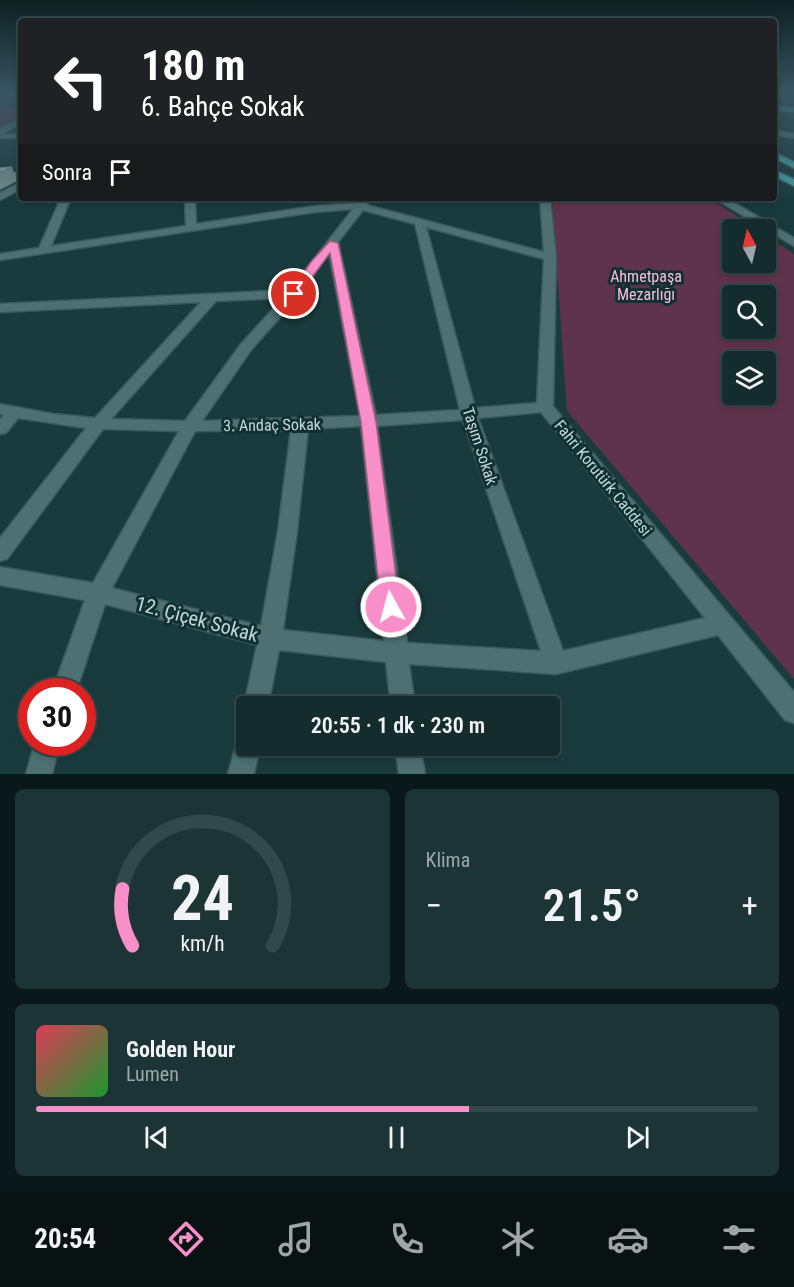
<!DOCTYPE html>
<html lang="tr">
<head>
<meta charset="utf-8">
<style>
  :root { --surface:#142c2e; --page:#1d3436; --text:#f1f3f6; --muted:#9da7aa; --line:#33484a; --accent:#f98fc9 }
  body { margin:0; font-family:"Roboto Condensed",sans-serif; background:var(--page); color:var(--text); height:100vh; display:flex; flex-direction:column; font-size:22px; white-space:nowrap }
  * { box-sizing:border-box; margin:0 }
  p { font-size:20px; color:var(--muted) }
  .icon { flex:none; width:33px; height:33px; fill:none; stroke:currentColor; stroke-width:2; stroke-linecap:round; stroke-linejoin:round }
  .map { position:relative; height:774px; overflow:hidden }
  .panel { display:flex; flex-direction:column; gap:15px; padding:15px; background:#0b1819; flex:1 }
  .panel>* { flex:none }
  .guide { position:absolute; left:18px; top:18px; width:759px; height:183px; border-radius:6px; box-shadow:0 3px 9px #0003,0 0 0 2px var(--line); background:#202124; color:#fff; overflow:hidden }
  .needle { width:39px; rotate:352deg }
  .buttons { position:absolute; left:722px; top:219px; display:grid; gap:12px }
  .buttons a { display:grid; place-items:center; width:54px; height:54px; border-radius:6px; background:var(--surface); box-shadow:0 3px 9px #0003,0 0 0 2px var(--line); font-size:30px }
  .speed { position:absolute; left:18px; top:678px; display:flex; gap:12px; font-size:30px; font-weight:700; text-align:center }
  .speed>* { display:grid; place-content:center; width:78px; height:78px; border-radius:50%; background:var(--surface); box-shadow:0 3px 9px #0003,0 0 0 2px var(--line); line-height:1 }
  .speed .limit { border:9px solid #d22; background:#fff; color:#111 }
  .pin { position:absolute; display:grid; place-items:center; width:51px; height:51px; color:#fff; margin:-26px; border:3px solid #fff; border-radius:50%; box-shadow:0 2px 6px #0007 }
  .me { position:absolute; width:66px; margin:-33px; rotate:353deg; stroke-linejoin:round; filter:drop-shadow(0 0 4px #0008) }
  .turn { display:flex; align-items:center; gap:21px; height:126px; padding:0 24px; font-size:27px }
  .turn .icon { width:78px; height:78px; stroke-width:2.5 }
  .turn b { display:block; font-size:42px; line-height:51px }
  .then { display:flex; align-items:center; height:57px; padding:0 24px; background:#0003; gap:12px; font-size:22px }
  .big { font-size:45px; font-weight:600; line-height:1.1 }
  .panel .widget { flex:1; display:flex; flex-direction:column; justify-content:center; gap:9px; min-width:0; padding:0 21px; border-radius:9px; background:var(--page) }
  .panel .dial { align-items:center; gap:0 }
  .dial svg { height:156px; overflow:visible; fill:none; stroke:var(--line); stroke-width:7; stroke-linecap:round; text-anchor:middle }
  .dial text { fill:var(--text); stroke:none }
  .song { display:flex; align-items:center; gap:18px }
  .cover { width:72px; height:72px; border-radius:9px; background:linear-gradient(135deg,hsl(350 70% 55%),hsl(130 70% 35%)) }
  .played { height:6px; border-radius:3px; background:linear-gradient(90deg,var(--accent) 60%,var(--line) 60%) }
  .keys { display:flex; justify-content:space-around; direction:ltr }
  .heat { display:flex; justify-content:space-between; align-items:center; font-size:33px; direction:ltr }
  .panel .tiles { flex:1; display:grid; gap:15px; grid-template-columns:1fr 1fr }
  .widget:last-child { grid-column:span 2 }
  .trip { position:absolute; left:236px; top:696px; width:324px; height:60px; border-radius:6px; background:var(--surface); box-shadow:0 3px 9px #0003,0 0 0 2px var(--line); font-weight:600; line-height:60px; text-align:center }
  .menu { display:flex; height:96px; justify-content:space-around; align-items:center; background:#081212; color:var(--muted) }
  .menu .icon { width:42px; height:42px }
  .menu .active { color:var(--accent) }
  .menu b { font-size:27px; color:var(--text) }
  .map>svg:first-child { display:block }
  .green { fill:#5f334b; fill-rule:evenodd }
  .lines { fill:none; stroke-linecap:round; stroke-linejoin:round }
  .minor-casing { stroke:#3b585a; stroke-width:3 }
  .major-casing { stroke:#3b585a; stroke-width:3 }
  .minor { fill:#4e7072; fill-rule:evenodd }
  .major { fill:#40989c; fill-rule:evenodd }
  .tram { stroke:#6f888a; stroke-width:1.5 }
  .shaded-wall { fill:#6f8889 }
  .building { fill:#9ec2c4; stroke:#6f8889; stroke-width:1.5 }
  .route { fill:#f98fc9; stroke:#a25d83; stroke-width:1.5 }
  .labels { text-anchor:middle; dominant-baseline:central; stroke-width:6; stroke-linejoin:round; paint-order:stroke }
  .park-label { font-size:16px; fill:#fbd; stroke:#0f3133 }
  .street-label { font-size:16px; fill:#c5d7d8; stroke:#0f3133 }
  .near-street-label { font-size:20px; fill:#c5d7d8; stroke:#0f3133 }
</style>
</head>
<body>
<div class="map">
<svg width="794" height="774" viewBox="0 0 794 774">
  <rect width="100%" height="100%" fill="#1a3b3d"/>
  <path class="green" d="M0,94h21v4l-19,10 19,1v9l-21,12z
    M552,198h157l48,31 -25,1v32h33v-27l29,19v425l-227,-268zM732,296h33v32h-33zM732,362h33v32h-33z"/>
  <g class="lines">
    <g class="minor-casing">
      <path id="minor" d="M21,118v5l-18,11h18v4h-21v-9z
        M774,131l20,2v5l-20,-3z
        M21,182v7l-21,11v-7z
        M61,198h10l-20,48 135,-20 -1,-28h10l1,26 119,-18 43,-3 4,-5h10l-5,7 177,47 -4,-54h10l6,59 -3,149 241,286v31l-9,-3 -67,-85 -162,39 -147,-10 6,42h-24l-5,-44 -107,-12 -11,56h-22v5l-2,-5 13,-61 -152,-41 -29,88h-24l33,-92 -85,-15v-18l93,16 86,-152 -76,-2 -96,130 -7,2v-23l86,-110 -68,-10 -12,15 -6,1v-15l4,-4 -4,-1v-10l53,10 42,4 106,-116 -201,10v-8l290,-14 63,-81 -38,3 -315,48v-6l39,-6zM363,210l52,14 45,186 -84,5 -38,-173zM426,227l118,32 -7,144 -62,5zM329,253l31,163 -158,5 49,-71 47,-53zM283,298l-42,46 -56,77 -74,-2 105,-118zM541,412l164,206 -142,33 -85,-233zM462,420h1l78,231 -134,-8 -30,-217zM361,426l23,215 -101,-11 14,-99 11,-102zM291,430l-13,101 -17,95 -149,-38 83,-157z
        M714,198h12l68,40v8z
        M246,734v12h14l-6,28h-26l10,-37z
        M35,742h25l-8,32h-26z
        M395,746h25l5,28h-26z"/>
    </g>
    <g class="major-casing">
      <path id="major" d="M774,106l20,2v4l-20,-2z
        M774,152l20,10v6l-20,-10z
        M774,170l20,9v7l-20,-10z
        M21,173v6l-21,1v-6z"/>
    </g>
    <use href="#minor" class="minor"/>
    <use href="#major" class="major"/>
    <path class="tram" d="M0,175l21,-3"/>
  </g>
  <path class="shaded-wall" d="M12,167l5,14 -17,9v-18z"/>
  <path class="building" d="M12,167l-12,5v-4z"/>
  <linearGradient id="sky" x2="0" y2="1"><stop stop-color="#0e2022"/><stop offset="0.46" stop-color="#385562"/><stop offset="1" stop-color="#385562" stop-opacity="0"/></linearGradient>
  <rect width="794" height="203" fill="url(#sky)"/>
  <path class="route" d="M330,241l8,2 38,179 24,185 -3,6 -6,2 -7,-2 -3,-6 -20,-185 -31,-169 -32,43h-8l-1,-2 22,-32z"/>
  <g class="labels">
    <g class="park-label">
      <text x="646" y="276">Ahmetpaşa<tspan x="646" dy="18">Mezarlığı</tspan></text>
    </g>
    <g class="street-label">
      <text transform="translate(272 425) rotate(-1)">3. Andaç Sokak</text>
      <text transform="translate(480 446) rotate(72)">Taşım Sokak</text>
      <text transform="translate(603 478) rotate(51)">Fahri Korutürk Caddesi</text>
    </g>
    <g class="near-street-label">
      <text transform="translate(197 619) rotate(15)">12. Çiçek Sokak</text>
    </g>
  </g>
</svg>
<div class="buttons">
<a><svg class="needle" viewBox="-14 -14 28 28"><path d="M0-13l5 13h-10z" fill="#e53935"/><path d="M0 13l5-13h-10z" fill="#9da7aa"/></svg></a>
<a><svg class="icon" aria-label="search" viewBox="0 0 24 24"><circle cx="10" cy="10" r="6"/><path d="M15 15l6 6"/></svg></a>
<a><svg class="icon" aria-label="layers" viewBox="0 0 24 24"><path d="M12 4l9 5-9 5-9-5zM3 14l9 5 9-5"/></svg></a>
</div>
<div class="speed"><div class="limit">30</div></div>
<div class="pin" style="left:294px;top:294px;background:#d93025"><svg class="icon" aria-label="arrive" viewBox="0 0 24 24"><path d="M6 21V4h12l-3 4 3 4H6"/></svg></div>
<svg class="me" style="left:391px;top:607px" viewBox="-20 -20 40 40"><circle r="17" fill="#f98fc9" stroke="#fff" stroke-width="3"/><path d="M0-11L8 9 0 5-8 9z" fill="#fff"/></svg>
<div class="trip">20:55 · 1 dk · 230 m</div>
<div class="guide">
<div class="turn"><svg class="icon" aria-label="left" viewBox="0 0 24 24"><path d="M17 20v-9H6M10 6l-5 5 5 5"/></svg><div><b>180 m</b>6. Bahçe Sokak</div></div>
<div class="then">Sonra<svg class="icon" aria-label="arrive" viewBox="0 0 24 24"><path d="M6 21V4h12l-3 4 3 4H6"/></svg></div>
</div>
</div>
<section class="panel">
<div class="tiles">
<div class="widget dial"><svg viewBox="0 0 100 80">
<path d="M14 69A42 42 0 1 1 86 69"/>
<path d="M14 69A42 42 0 0 1 9 40" stroke="#f98fc9"/>
<text x="50" y="56" font-size="32" font-weight="700">24</text>
<text x="50" y="72" font-size="11">km/h</text>
</svg></div>
<div class="widget"><p>Klima</p>
<div class="heat"><a>−</a><b class="big">21.5°</b><a>+</a></div>
</div>
<div class="widget">
<div class="song"><i class="cover"></i><div><b>Golden Hour</b><p>Lumen</p></div></div>
<div class="played"></div>
<div class="keys"><svg class="icon" aria-label="previous" viewBox="0 0 24 24"><path d="M18 5L8 12l10 7zM5 5v14"/></svg><svg class="icon" aria-label="pause" viewBox="0 0 24 24"><path d="M8 5v14M16 5v14"/></svg><svg class="icon" aria-label="next" viewBox="0 0 24 24"><path d="M6 5l10 7-10 7zM19 5v14"/></svg></div>
</div>
</div>
</section>
<nav class="menu">
<b>20:54</b>
<svg class="icon active" aria-label="directions" viewBox="0 0 24 24"><path d="M12 3l9 9-9 9-9-9zM9 14v-3h6M13 9l2 2-2 2"/></svg>
<svg class="icon" aria-label="music" viewBox="0 0 24 24"><path d="M9 18V5l10-2v13"/><circle cx="6" cy="18" r="3"/><circle cx="16" cy="16" r="3"/></svg>
<svg class="icon" aria-label="phone" viewBox="0 0 24 24"><path d="M5 4h4l2 5-3 2q2 4 5 5l2-3 5 2v4C11 20 4 13 5 4z"/></svg>
<svg class="icon" aria-label="climate" viewBox="0 0 24 24"><path d="M12 3v18M4 7l16 10M4 17L20 7"/></svg>
<svg class="icon" aria-label="car" viewBox="0 0 24 24"><path d="M5 17H2v-5l4-1 3-4h7l3 4 3 1v5h-3M9 17h6M6 11h13"/><circle cx="7" cy="17" r="2"/><circle cx="17" cy="17" r="2"/></svg>
<svg class="icon" aria-label="filters" viewBox="0 0 24 24"><path d="M4 7h16M4 17h16"/><circle cx="9" cy="7" r="2"/><circle cx="15" cy="17" r="2"/></svg>
</nav>
</body>
</html>
